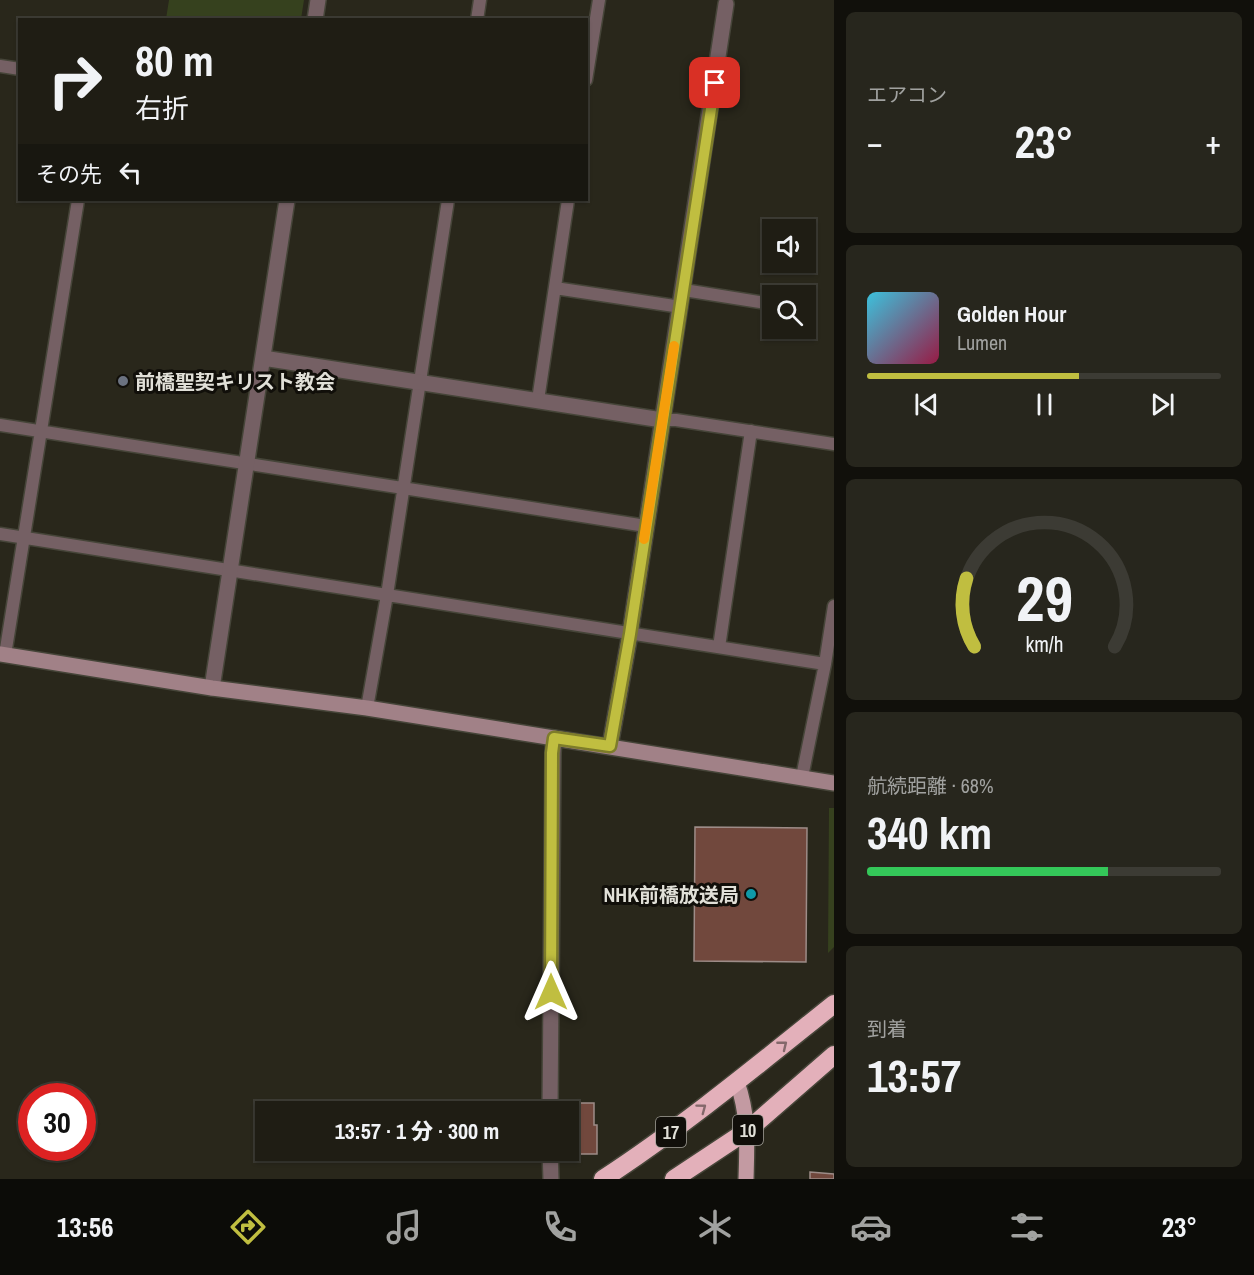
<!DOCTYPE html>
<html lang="ja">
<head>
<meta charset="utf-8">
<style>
  :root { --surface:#1f1d14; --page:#27261d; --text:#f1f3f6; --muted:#a1a2a0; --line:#3c3b34; --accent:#c0be40 }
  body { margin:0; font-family:"Archivo Narrow","Noto Sans JP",sans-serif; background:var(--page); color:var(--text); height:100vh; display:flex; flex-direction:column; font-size:22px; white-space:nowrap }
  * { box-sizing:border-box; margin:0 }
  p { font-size:20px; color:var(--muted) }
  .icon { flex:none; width:33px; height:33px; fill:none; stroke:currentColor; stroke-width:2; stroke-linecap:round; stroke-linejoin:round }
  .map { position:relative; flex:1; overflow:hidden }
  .sheet { display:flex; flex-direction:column; gap:12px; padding:12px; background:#11100b; width:420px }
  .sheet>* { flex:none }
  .hud { position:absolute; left:18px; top:18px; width:570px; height:183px; border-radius:0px; box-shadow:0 2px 4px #0004,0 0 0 2px var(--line); background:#1f1d14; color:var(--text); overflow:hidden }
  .tools { position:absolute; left:762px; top:219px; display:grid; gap:12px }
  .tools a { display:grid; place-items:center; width:54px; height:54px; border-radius:0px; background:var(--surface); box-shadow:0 2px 4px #0004,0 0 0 2px var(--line); font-size:30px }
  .speed { position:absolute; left:18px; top:1083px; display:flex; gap:12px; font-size:30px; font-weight:700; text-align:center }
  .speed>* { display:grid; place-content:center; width:78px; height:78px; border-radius:50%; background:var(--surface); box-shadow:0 2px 4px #0004,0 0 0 2px var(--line); line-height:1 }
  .speed .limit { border:9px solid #d22; background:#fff; color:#111 }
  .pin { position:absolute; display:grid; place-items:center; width:51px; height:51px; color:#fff; margin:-26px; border-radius:12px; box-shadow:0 3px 9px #0006 }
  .me { position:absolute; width:66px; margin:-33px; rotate:0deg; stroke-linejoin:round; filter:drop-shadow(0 0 4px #0008) }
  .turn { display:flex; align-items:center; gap:21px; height:126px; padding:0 18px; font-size:27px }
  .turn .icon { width:78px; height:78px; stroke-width:2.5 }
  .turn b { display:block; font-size:42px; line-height:51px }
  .then { display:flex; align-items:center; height:57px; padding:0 18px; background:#0003; gap:12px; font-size:22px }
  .big { font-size:45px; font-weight:800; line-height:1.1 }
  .sheet .card { flex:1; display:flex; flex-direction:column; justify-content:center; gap:9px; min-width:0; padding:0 21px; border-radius:9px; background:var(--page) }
  .sheet .dial { align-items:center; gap:0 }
  .dial svg { height:156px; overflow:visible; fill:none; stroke:var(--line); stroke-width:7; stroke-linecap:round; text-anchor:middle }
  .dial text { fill:var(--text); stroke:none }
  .song { display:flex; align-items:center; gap:18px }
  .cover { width:72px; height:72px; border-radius:9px; background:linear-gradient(135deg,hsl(190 70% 55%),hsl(340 70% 35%)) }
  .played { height:6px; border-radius:3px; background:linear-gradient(90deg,var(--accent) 60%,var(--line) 60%) }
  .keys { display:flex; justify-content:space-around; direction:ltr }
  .heat { display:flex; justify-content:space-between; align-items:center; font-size:33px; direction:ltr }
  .charge { height:9px; border-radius:4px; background:linear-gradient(90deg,#34c759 68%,var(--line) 0) }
  .trip { position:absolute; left:255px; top:1101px; width:324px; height:60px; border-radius:0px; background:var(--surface); box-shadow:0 2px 4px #0004,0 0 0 2px var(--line); font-weight:800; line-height:60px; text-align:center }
  .tab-bar { display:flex; height:96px; justify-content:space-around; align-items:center; background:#0c0c08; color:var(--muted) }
  .tab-bar .icon { width:42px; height:42px }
  .tab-bar .active { color:var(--accent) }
  .tab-bar b { font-size:27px; color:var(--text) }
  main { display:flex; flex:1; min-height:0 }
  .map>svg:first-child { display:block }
  .green { fill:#36411e }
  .building { fill:#71483d; stroke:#9d8c88; stroke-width:1.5 }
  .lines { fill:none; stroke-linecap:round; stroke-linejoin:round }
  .lane-casing { stroke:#464539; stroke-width:15 }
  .street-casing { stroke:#464539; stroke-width:18 }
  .secondary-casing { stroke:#464539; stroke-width:18 }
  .primary-casing { stroke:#464539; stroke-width:18 }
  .highway-casing { stroke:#464539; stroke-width:21 }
  .lane { stroke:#756064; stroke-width:12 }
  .street { stroke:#756064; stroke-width:15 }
  .secondary { stroke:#a18187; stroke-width:15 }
  .primary { stroke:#c39aa2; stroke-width:15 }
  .highway { stroke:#e3b0ba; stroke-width:18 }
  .oneway { stroke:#84686b }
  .route-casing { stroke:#7d7c2a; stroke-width:15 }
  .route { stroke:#c0be40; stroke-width:10 }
  .slow { stroke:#f59e0b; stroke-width:10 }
  .worship-dot { fill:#6b7280; stroke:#110f0a; stroke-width:2 }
  .culture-dot { fill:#0f9aa8; stroke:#110f0a; stroke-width:2 }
  .labels { text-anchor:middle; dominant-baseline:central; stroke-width:6; stroke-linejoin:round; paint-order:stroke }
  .shield { fill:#110f0a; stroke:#a3a19a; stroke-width:1.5 }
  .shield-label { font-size:18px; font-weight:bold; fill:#e1e0d8 }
  .poi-label { font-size:20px; font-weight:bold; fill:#e1e0d8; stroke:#110f0a; text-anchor:start }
</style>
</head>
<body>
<main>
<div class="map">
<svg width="834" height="1179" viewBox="0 0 834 1179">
  <rect width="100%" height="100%" fill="#29271b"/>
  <path class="green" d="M169,0h135l-3,19h-135z
    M829,808h5v139l-6,6z"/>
  <path class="building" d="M695,827l112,1 -1,134 -112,-1z
    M565,1103h29v22h3v29h-32v-4h3v-38h-3z
    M810,1172l24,2v5h-24z"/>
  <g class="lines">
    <g class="lane-casing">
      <path id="lane" d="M477,20l3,-20
        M0,66l20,3
        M586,80l13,-80
        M555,288l126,19
        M684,290l88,14
        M538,400l30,-200
        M662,420h14l158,24
        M0,425l646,101
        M0,534l825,130
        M719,647l32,-216
        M5,655l73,-455
        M367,708l20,-113 61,-395
        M802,777l23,-113 9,-58"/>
    </g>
    <g class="street-casing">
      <path id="street" d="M315,20l3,-20
        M263,358l399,62
        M212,688l75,-488
        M610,746l20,-112 96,-630
        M550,1112l3,-359 1,-15
        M550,1150l1,29"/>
    </g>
    <g class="secondary-casing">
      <path id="secondary" d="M0,654l212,34 155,20 467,75"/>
    </g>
    <g class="primary-casing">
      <path id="primary" d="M737,1082c12,34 10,62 9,97"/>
    </g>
    <g class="highway-casing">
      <path id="highway" d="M603,1179c81,-53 156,-115 231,-175
        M674,1179l74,-49 86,-75"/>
    </g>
    <use href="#lane" class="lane"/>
    <use href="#street" class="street"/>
    <use href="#secondary" class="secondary"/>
    <use href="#primary" class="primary"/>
    <use href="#highway" class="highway"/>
  </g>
  <defs><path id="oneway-chevron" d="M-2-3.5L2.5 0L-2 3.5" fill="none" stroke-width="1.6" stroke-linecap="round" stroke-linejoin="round" transform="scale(1.5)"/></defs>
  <g class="oneway">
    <use href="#oneway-chevron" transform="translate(783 1045) rotate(-39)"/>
    <use href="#oneway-chevron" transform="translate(702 1108) rotate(-37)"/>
  </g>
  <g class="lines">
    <g class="route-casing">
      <path id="route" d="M551,992l1,-239 2,-15 56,8 20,-112 85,-551"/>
    </g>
    <use href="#route" class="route"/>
    <path class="slow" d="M644,539l30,-193"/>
  </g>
  <circle class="worship-dot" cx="123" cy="381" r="6"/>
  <circle class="culture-dot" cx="751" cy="894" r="6"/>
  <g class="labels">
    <g class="shield">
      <rect x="733" y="1115" width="30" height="30" rx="4.5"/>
      <rect x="656" y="1117" width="30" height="30" rx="4.5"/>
    </g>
    <g class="shield-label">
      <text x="748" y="1130">10</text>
      <text x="671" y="1132">17</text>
    </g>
    <g class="poi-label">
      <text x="135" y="381">前橋聖契キリスト教会</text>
      <text x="739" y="894" text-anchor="end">NHK前橋放送局</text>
    </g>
  </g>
</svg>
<div class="tools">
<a><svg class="icon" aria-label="sound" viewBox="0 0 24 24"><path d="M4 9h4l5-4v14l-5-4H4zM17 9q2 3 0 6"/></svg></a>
<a><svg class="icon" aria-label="search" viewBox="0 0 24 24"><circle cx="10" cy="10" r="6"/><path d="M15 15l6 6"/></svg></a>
</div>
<div class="speed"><div class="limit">30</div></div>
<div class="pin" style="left:715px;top:83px;background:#d93025"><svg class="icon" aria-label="arrive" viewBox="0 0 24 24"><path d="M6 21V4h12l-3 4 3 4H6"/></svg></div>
<svg class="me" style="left:551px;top:992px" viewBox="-20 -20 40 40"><path d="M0-17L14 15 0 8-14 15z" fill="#c0be40" stroke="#fff" stroke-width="4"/></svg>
<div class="trip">13:57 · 1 分 · 300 m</div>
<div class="hud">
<div class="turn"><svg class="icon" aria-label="right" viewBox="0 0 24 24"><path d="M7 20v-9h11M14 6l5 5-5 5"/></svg><div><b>80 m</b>右折</div></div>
<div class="then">その先<svg class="icon" aria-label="left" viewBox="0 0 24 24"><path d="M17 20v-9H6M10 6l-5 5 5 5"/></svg></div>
</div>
</div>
<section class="sheet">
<div class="card"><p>エアコン</p>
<div class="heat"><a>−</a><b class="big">23°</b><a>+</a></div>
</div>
<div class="card">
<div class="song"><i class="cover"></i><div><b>Golden Hour</b><p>Lumen</p></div></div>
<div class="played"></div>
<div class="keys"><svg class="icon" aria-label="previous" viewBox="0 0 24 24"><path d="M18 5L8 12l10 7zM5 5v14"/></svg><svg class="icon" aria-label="pause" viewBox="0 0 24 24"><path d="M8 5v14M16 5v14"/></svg><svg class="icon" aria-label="next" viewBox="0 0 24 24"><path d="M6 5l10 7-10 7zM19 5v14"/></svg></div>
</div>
<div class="card dial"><svg viewBox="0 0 100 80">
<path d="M14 69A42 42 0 1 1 86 69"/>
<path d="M14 69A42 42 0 0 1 10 34" stroke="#c0be40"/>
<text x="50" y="56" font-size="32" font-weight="700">29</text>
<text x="50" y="72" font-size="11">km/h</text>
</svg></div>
<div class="card"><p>航続距離 · 68%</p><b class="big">340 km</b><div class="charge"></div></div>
<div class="card"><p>到着</p><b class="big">13:57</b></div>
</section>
</main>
<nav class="tab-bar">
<b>13:56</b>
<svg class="icon active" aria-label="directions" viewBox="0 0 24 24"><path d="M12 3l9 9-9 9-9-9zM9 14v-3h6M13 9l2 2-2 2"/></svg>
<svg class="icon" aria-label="music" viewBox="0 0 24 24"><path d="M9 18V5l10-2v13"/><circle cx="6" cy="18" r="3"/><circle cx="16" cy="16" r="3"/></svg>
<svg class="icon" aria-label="phone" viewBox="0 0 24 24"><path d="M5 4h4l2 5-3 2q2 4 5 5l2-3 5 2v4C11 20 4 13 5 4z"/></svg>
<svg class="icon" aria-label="climate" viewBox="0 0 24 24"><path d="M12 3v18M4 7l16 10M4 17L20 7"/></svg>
<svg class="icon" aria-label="car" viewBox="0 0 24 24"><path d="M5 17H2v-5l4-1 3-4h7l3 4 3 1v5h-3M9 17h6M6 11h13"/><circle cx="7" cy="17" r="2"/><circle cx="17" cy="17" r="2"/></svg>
<svg class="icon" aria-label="filters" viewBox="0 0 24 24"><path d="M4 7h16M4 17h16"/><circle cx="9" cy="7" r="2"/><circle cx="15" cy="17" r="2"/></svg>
<b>23°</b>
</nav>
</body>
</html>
